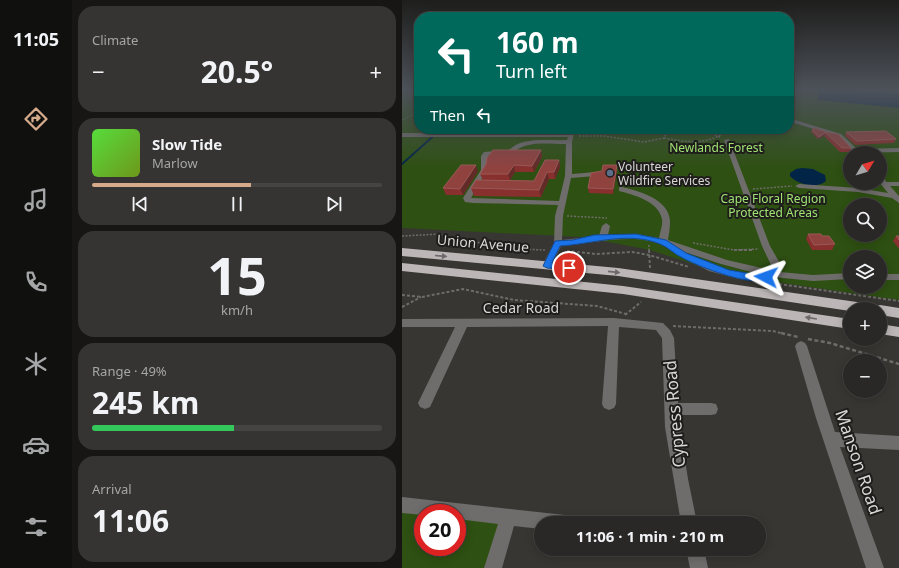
<!DOCTYPE html>
<html lang="en">
<head>
<meta charset="utf-8">
<style>
  :root { --surface:#292826; --page:#353432; --text:#f1f3f6; --muted:#a5a6a7; --line:#454443; --accent:#d6ab8b }
  body { margin:0; font-family:"Noto Sans",sans-serif; background:var(--page); color:var(--text); height:100vh; display:flex; flex-direction:column; font-size:15px; white-space:nowrap }
  * { box-sizing:border-box; margin:0 }
  p { font-size:13px; color:var(--muted) }
  .icon { flex:none; width:22px; height:22px; fill:none; stroke:currentColor; stroke-width:2; stroke-linecap:round; stroke-linejoin:round }
  .map { position:relative; flex:1; overflow:hidden }
  .details { display:flex; flex-direction:column; gap:6px; padding:6px; background:#171615; width:330px }
  .details>* { flex:none }
  .banner { position:absolute; left:12px; top:12px; width:380px; height:122px; border-radius:16px; box-shadow:0 2px 10px #0003,0 0 0 1px var(--line); background:#00695c; color:#fff; overflow:hidden }
  .needle { width:26px; rotate:52deg }
  .controls { position:absolute; left:441px; top:146px; display:grid; gap:8px }
  .controls a { display:grid; place-items:center; width:44px; height:44px; border-radius:50%; background:var(--surface); box-shadow:0 2px 10px #0003,0 0 0 1px var(--line); font-size:20px }
  .speed { position:absolute; left:12px; top:504px; display:flex; gap:8px; font-size:20px; font-weight:700; text-align:center }
  .speed>* { display:grid; place-content:center; width:52px; height:52px; border-radius:50%; background:var(--surface); box-shadow:0 2px 10px #0003,0 0 0 1px var(--line); line-height:1 }
  .speed .limit { border:6px solid #d22; background:#fff; color:#111 }
  .pin { position:absolute; display:grid; place-items:center; width:34px; height:34px; color:#fff; margin:-17px; border:2px solid #fff; border-radius:50%; box-shadow:0 1px 4px #0007 }
  .me { position:absolute; width:44px; margin:-22px; rotate:274deg; stroke-linejoin:round; filter:drop-shadow(0 0 3px #0008) }
  .turn { display:flex; align-items:center; gap:14px; height:84px; padding:0 16px; font-size:18px }
  .turn .icon { width:52px; height:52px; stroke-width:2.5 }
  .turn b { display:block; font-size:28px; line-height:34px }
  .then { display:flex; align-items:center; height:38px; padding:0 16px; background:#0003; gap:8px; font-size:15px }
  .big { font-size:30px; font-weight:700; line-height:1.1 }
  .details .card { flex:1; display:flex; flex-direction:column; justify-content:center; gap:6px; min-width:0; padding:0 14px; border-radius:16px; background:var(--page) }
  .details .dial { align-items:center; gap:0 }
  .dial b { font-size:52px; line-height:1 }
  .song { display:flex; align-items:center; gap:12px }
  .cover { width:48px; height:48px; border-radius:6px; background:linear-gradient(135deg,hsl(110 70% 55%),hsl(80 70% 35%)) }
  .played { height:4px; border-radius:2px; background:linear-gradient(90deg,var(--accent) 55%,var(--line) 55%) }
  .keys { display:flex; justify-content:space-around; direction:ltr }
  .heat { display:flex; justify-content:space-between; align-items:center; font-size:22px; direction:ltr }
  .charge { height:6px; border-radius:3px; background:linear-gradient(90deg,#34c759 49%,var(--line) 0) }
  .trip { position:absolute; left:132px; top:516px; width:232px; height:40px; border-radius:20px; background:var(--surface); box-shadow:0 2px 10px #0003,0 0 0 1px var(--line); font-weight:700; line-height:40px; text-align:center }
  main { display:flex; flex:1; min-height:0 }
  .tabs { display:flex; flex-direction:column; width:72px; justify-content:space-around; align-items:center; background:#10100f; color:var(--muted) }
  .tabs .icon { width:28px; height:28px }
  .tabs .active { color:var(--accent) }
  .tabs b { font-size:18px; color:var(--text) }
  .map>svg:first-child { display:block }
  .green { fill:#2e5012; fill-rule:evenodd }
  .water { fill:#022447 }
  .lines { fill:none; stroke-linecap:round; stroke-linejoin:round }
  .stream-far1 { stroke:#022447; stroke-width:1.5 }
  .stream { stroke:#022447; stroke-width:2 }
  .path-far3 { stroke:#6d6c68; stroke-width:1; stroke-dasharray:1.5 1; stroke-linecap:butt }
  .path-far2 { stroke:#6d6c68; stroke-width:1.5; stroke-dasharray:2 1.5; stroke-linecap:butt }
  .path-far1 { stroke:#6d6c68; stroke-width:2; stroke-dasharray:3 2; stroke-linecap:butt }
  .path { stroke:#6d6c68; stroke-width:2.5; stroke-dasharray:4 2.5; stroke-linecap:butt }
  .minor { fill:#6f6c6c; fill-rule:evenodd }
  .highway { fill:#bcb6b6; fill-rule:evenodd }
  .wall { fill:#87302e }
  .shaded-wall { fill:#632b28 }
  .building { fill:#90423f; stroke:#9b5957 }
  .oneway { fill:#6d6a69 }
  .route { fill:#1a73e8; stroke:#114b97 }
  .service-dot { fill:#5c6f8a; stroke:#1e1d1c; stroke-width:1.5 }
  .labels { text-anchor:middle; dominant-baseline:central; stroke-width:4; stroke-linejoin:round; paint-order:stroke }
  .far-park-label { font-size:12px; fill:#a0e272; stroke:#1e1d1c }
  .far-poi-label { font-size:12px; fill:#d8d7d4; stroke:#1e1d1c; text-anchor:start }
  .street-label { font-size:14px; fill:#d8d7d4; stroke:#1e1d1c }
  .near-street-label { font-size:17px; fill:#d8d7d4; stroke:#1e1d1c }
</style>
</head>
<body>
<main>
<nav class="tabs">
<b>11:05</b>
<svg class="icon active" aria-label="directions" viewBox="0 0 24 24"><path d="M12 3l9 9-9 9-9-9zM9 14v-3h6M13 9l2 2-2 2"/></svg>
<svg class="icon" aria-label="music" viewBox="0 0 24 24"><path d="M9 18V5l10-2v13"/><circle cx="6" cy="18" r="3"/><circle cx="16" cy="16" r="3"/></svg>
<svg class="icon" aria-label="phone" viewBox="0 0 24 24"><path d="M5 4h4l2 5-3 2q2 4 5 5l2-3 5 2v4C11 20 4 13 5 4z"/></svg>
<svg class="icon" aria-label="climate" viewBox="0 0 24 24"><path d="M12 3v18M4 7l16 10M4 17L20 7"/></svg>
<svg class="icon" aria-label="car" viewBox="0 0 24 24"><path d="M5 17H2v-5l4-1 3-4h7l3 4 3 1v5h-3M9 17h6M6 11h13"/><circle cx="7" cy="17" r="2"/><circle cx="17" cy="17" r="2"/></svg>
<svg class="icon" aria-label="filters" viewBox="0 0 24 24"><path d="M4 7h16M4 17h16"/><circle cx="9" cy="7" r="2"/><circle cx="15" cy="17" r="2"/></svg>
</nav>
<section class="details">
<div class="card"><p>Climate</p>
<div class="heat"><a>−</a><b class="big">20.5°</b><a>+</a></div>
</div>
<div class="card">
<div class="song"><i class="cover"></i><div><b>Slow Tide</b><p>Marlow</p></div></div>
<div class="played"></div>
<div class="keys"><svg class="icon" aria-label="previous" viewBox="0 0 24 24"><path d="M18 5L8 12l10 7zM5 5v14"/></svg><svg class="icon" aria-label="pause" viewBox="0 0 24 24"><path d="M8 5v14M16 5v14"/></svg><svg class="icon" aria-label="next" viewBox="0 0 24 24"><path d="M6 5l10 7-10 7zM19 5v14"/></svg></div>
</div>
<div class="card dial"><b>15</b><p>km/h</p></div>
<div class="card"><p>Range · 49%</p><b class="big">245 km</b><div class="charge"></div></div>
<div class="card"><p>Arrival</p><b class="big">11:06</b></div>
</section>
<div class="map">
<svg width="497" height="568" viewBox="0 0 497 568">
  <rect width="100%" height="100%" fill="#373632"/>
  <path class="green" d="M0,90h17v39h370v-39h110v210l-172,-25 -77,-25 -68,-13 -180,-9zM448,153h30v30h-30zM448,205h30v30h-30zM448,257h30v30h-30z
    M0,505l107,11 -16,52h-91zM21,513h34v34h-34z"/>
  <path class="water" d="M416,90h33l48,3v15l-81,-8z
    M400,168l11,1 12,6 1,6c-9,8 -28,4 -36,-5v-3l6,-4z"/>
  <g class="lines">
    <path class="stream-far1" d="M36,132l4,-3"/>
    <path class="stream" d="M0,164l37,-33"/>
    <path class="path-far3" d="M0,91l9,-1
      M0,120l17,-8
      M262,129l1,3
      M297,129l8,3
      M322,129v3
      M179,132l2,-3"/>
    <path class="path-far2" d="M303,131l15,6
      M177,135l3,-4
      M177,136h25l40,6 20,-4 2,-4 -1,-3
      M262,138c21,4 41,7 60,-5v-2
      M295,142l26,12
      M351,189l39,-3
      M165,216l40,2
      M0,236l38,-2 25,8 41,2 12,5 27,1
      M291,243l41,7 25,-1
      M247,245v6"/>
    <path class="path-far1" d="M247,250l1,18
      M332,250h20
      M165,251l29,3 36,-2 17,3 40,12
      M377,284l120,17
      M0,295l20,2 41,-8 51,11 83,6 29,8
      M0,307l19,-10
      M223,315l16,-13
      M271,326l100,5 12,3"/>
    <path class="path" d="M379,333l17,4
      M406,339l22,4 69,21"/>
    <path class="minor" d="M457,90l40,1v2l-38,-2z
      M387,115l6,5 46,14 16,15 42,-1v4l-46,1 -16,-17 -46,-14 -2,-2z
      M0,133l172,1 -2,8v32l24,-2 3,2 -3,2 -25,2 -8,38 -1,24 37,-4 3,-10 4,-3 4,3 -2,9 28,-1 23,4c1,-6 4,-13 3,-19 -4,-18 -28,-24 -43,-28v-4h3c17,4 47,12 48,34 0,7 -1,13 -2,19l59,20 44,10v-5l-9,-19 -38,-106 5,-1 41,107 11,19 -1,7 33,3 37,-2v6l-37,2 -40,-4 -10,3 -24,-1 -30,-8 -32,-16 -2,-2 5,-3c-15,-5 -29,-10 -45,-11 -25,-1 -49,5 -74,7l-11,22h-6l-2,-2 12,-23 1,-27 3,-11 -85,-2 -8,-1 -2,-4 18,-28v-14l3,-4 25,-2c13,-14 40,-9 58,-10l1,-3h-166zM164,144l-1,32 -6,25 -88,-3 16,-28 1,-15 25,-2c12,-13 36,-9 53,-9zM283,252l36,12 34,9c-24,1 -50,-9 -70,-21z
      M478,179h5l1,3h13v4h-9l9,10v7l-7,-5 -34,-6 -59,-4 -4,-2 4,-2 59,4 30,5 -8,-10z
      M478,274h19v6h-19z
      M212,318l49,5 7,7 4,8 4,65h33l5,1 2,5 -2,5 -5,1h-33l10,64 9,44h-16l-16,-96 -3,-89 -6,-8 -37,-3 -3,77 -2,4 -5,2 -5,-2 -2,-4 6,-78 -141,1 -37,80 -5,2 -5,-2 -2,-4 37,-76h-53v-8z
      M399,341l4,2 2,3 28,86 64,4v14l-59,-3 44,121h-18l-50,-150 -21,-72 2,-3z
      M0,497l163,18 6,2 2,6h-32v6l-27,-3 -12,42h-18l14,-44 -41,-5v-6h-34v2l-21,-2z
      M284,549h18l4,19h-18z"/>
    <path class="highway" d="M0,248l216,20 253,36 5,2 4,-1 19,3v10l-19,-3v-6h-30v2l-232,-35 -216,-20z
      M0,263l221,23 227,33v10l-227,-35 -221,-23z
      M478,324l19,3v10l-19,-3z"/>
  </g>
  <path class="wall" d="M410,130l15,2 24,16 -1,4h-10l-16,-16 -6,3 -7,-7z
    M444,132l50,7 -2,4 -39,2 -10,-9z
    M139,150l1,7 -8,15h-19l-5,8h-17l41,1 25,-21 1,7 -5,12h-6l-8,18 -67,-1 -3,-8 12,-8 -3,-6z
    M215,165v5l-4,24 -24,-1 -1,-5 14,-17z
    M76,171l-15,24h-17l-3,-7z
    M406,234l14,2 13,8 -3,6h-20l-6,-11z
    M494,236h3v13l-6,-8z"/>
  <path class="shaded-wall" d="M423,133l-1,3 -6,3 1,-2z
    M139,150l1,7 -8,15 -2,-6z
    M157,160l1,7 -5,12 -1,-7z
    M74,165l2,6 -15,24 -3,-6z
    M112,165l1,7 -5,8 -2,-6z
    M215,165v5l-4,24v-5z
    M145,172l2,7 -8,18 -2,-7z"/>
  <path class="building" d="M412,128l13,4h-2v1l-6,4 -7,-7z
    M484,131l10,8 -39,2 -11,-9z
    M423,132l13,2 13,14h-9z
    M91,150h48l-9,16 -18,-1 -6,9h-28l6,-10 1,-6z
    M143,160h14l-5,12h-7l-8,18 -68,-2 5,-8 58,1z
    M59,165h15l-16,24 -17,-1z
    M201,165h14l-4,24 -25,-1 3,-15 11,-2z
    M406,234h13l1,2h7l6,8 -21,1z
    M494,236h3v4z"/>
  <defs><path id="oneway-solid" d="M-6-.8H1V-3.2L6.5 0L1 3.2V.8H-6Z"/></defs>
  <g class="oneway">
    <use href="#oneway-solid" transform="translate(39 256) rotate(5)"/>
    <use href="#oneway-solid" transform="translate(212 272) rotate(6)"/>
    <use href="#oneway-solid" transform="translate(409 318) rotate(-171)"/>
  </g>
  <linearGradient id="sky" x2="0" y2="1"><stop stop-color="#1e1e1c"/><stop offset="0.53" stop-color="#4d525a"/><stop offset="1" stop-color="#4d525a" stop-opacity="0"/></linearGradient>
  <rect width="497" height="169" fill="url(#sky)"/>
  <path class="route" d="M234,234l30,6 20,13 43,17 24,4h13l4,3c-10,14 -76,-12 -89,-20 -7,-3 -13,-10 -21,-13 -32,-13 -67,0 -100,2l-8,17 20,3 1,2 -1,2 -25,-2 -4,-2 12,-25 18,-1 21,-5z"/>
  <circle class="service-dot" cx="208" cy="173" r="4"/>
  <g class="labels">
    <g class="far-park-label">
      <text x="314" y="147">Newlands Forest</text>
      <text x="371" y="198">Cape Floral Region<tspan x="371" dy="14">Protected Areas</tspan></text>
    </g>
    <g class="far-poi-label">
      <text x="216" y="166">Volunteer<tspan x="216" dy="14">Wildfire Services</tspan></text>
    </g>
    <g class="street-label">
      <text transform="translate(81 243) rotate(5)">Union Avenue</text>
      <text x="119" y="307">Cedar Road</text>
    </g>
    <g class="near-street-label">
      <text transform="translate(272 414) rotate(-95)">Cypress Road</text>
      <text transform="translate(457 462) rotate(71)">Manson Road</text>
    </g>
  </g>
</svg>
<div class="controls">
<a><svg class="needle" viewBox="-14 -14 28 28"><path d="M0-13l5 13h-10z" fill="#e53935"/><path d="M0 13l5-13h-10z" fill="#a5a6a7"/></svg></a>
<a><svg class="icon" aria-label="search" viewBox="0 0 24 24"><circle cx="10" cy="10" r="6"/><path d="M15 15l6 6"/></svg></a>
<a><svg class="icon" aria-label="layers" viewBox="0 0 24 24"><path d="M12 4l9 5-9 5-9-5zM3 14l9 5 9-5"/></svg></a>
<a>+</a>
<a>−</a>
</div>
<div class="speed"><div class="limit">20</div></div>
<div class="pin" style="left:167px;top:268px;background:#d93025"><svg class="icon" aria-label="arrive" viewBox="0 0 24 24"><path d="M6 21V4h12l-3 4 3 4H6"/></svg></div>
<svg class="me" style="left:364px;top:277px" viewBox="-20 -20 40 40"><path d="M0-17L14 15 0 8-14 15z" fill="#1a73e8" stroke="#fff" stroke-width="4"/></svg>
<div class="trip">11:06 · 1 min · 210 m</div>
<div class="banner">
<div class="turn"><svg class="icon" aria-label="left" viewBox="0 0 24 24"><path d="M17 20v-9H6M10 6l-5 5 5 5"/></svg><div><b>160 m</b>Turn left</div></div>
<div class="then">Then<svg class="icon" aria-label="left" viewBox="0 0 24 24"><path d="M17 20v-9H6M10 6l-5 5 5 5"/></svg></div>
</div>
</div>
</main>
</body>
</html>
